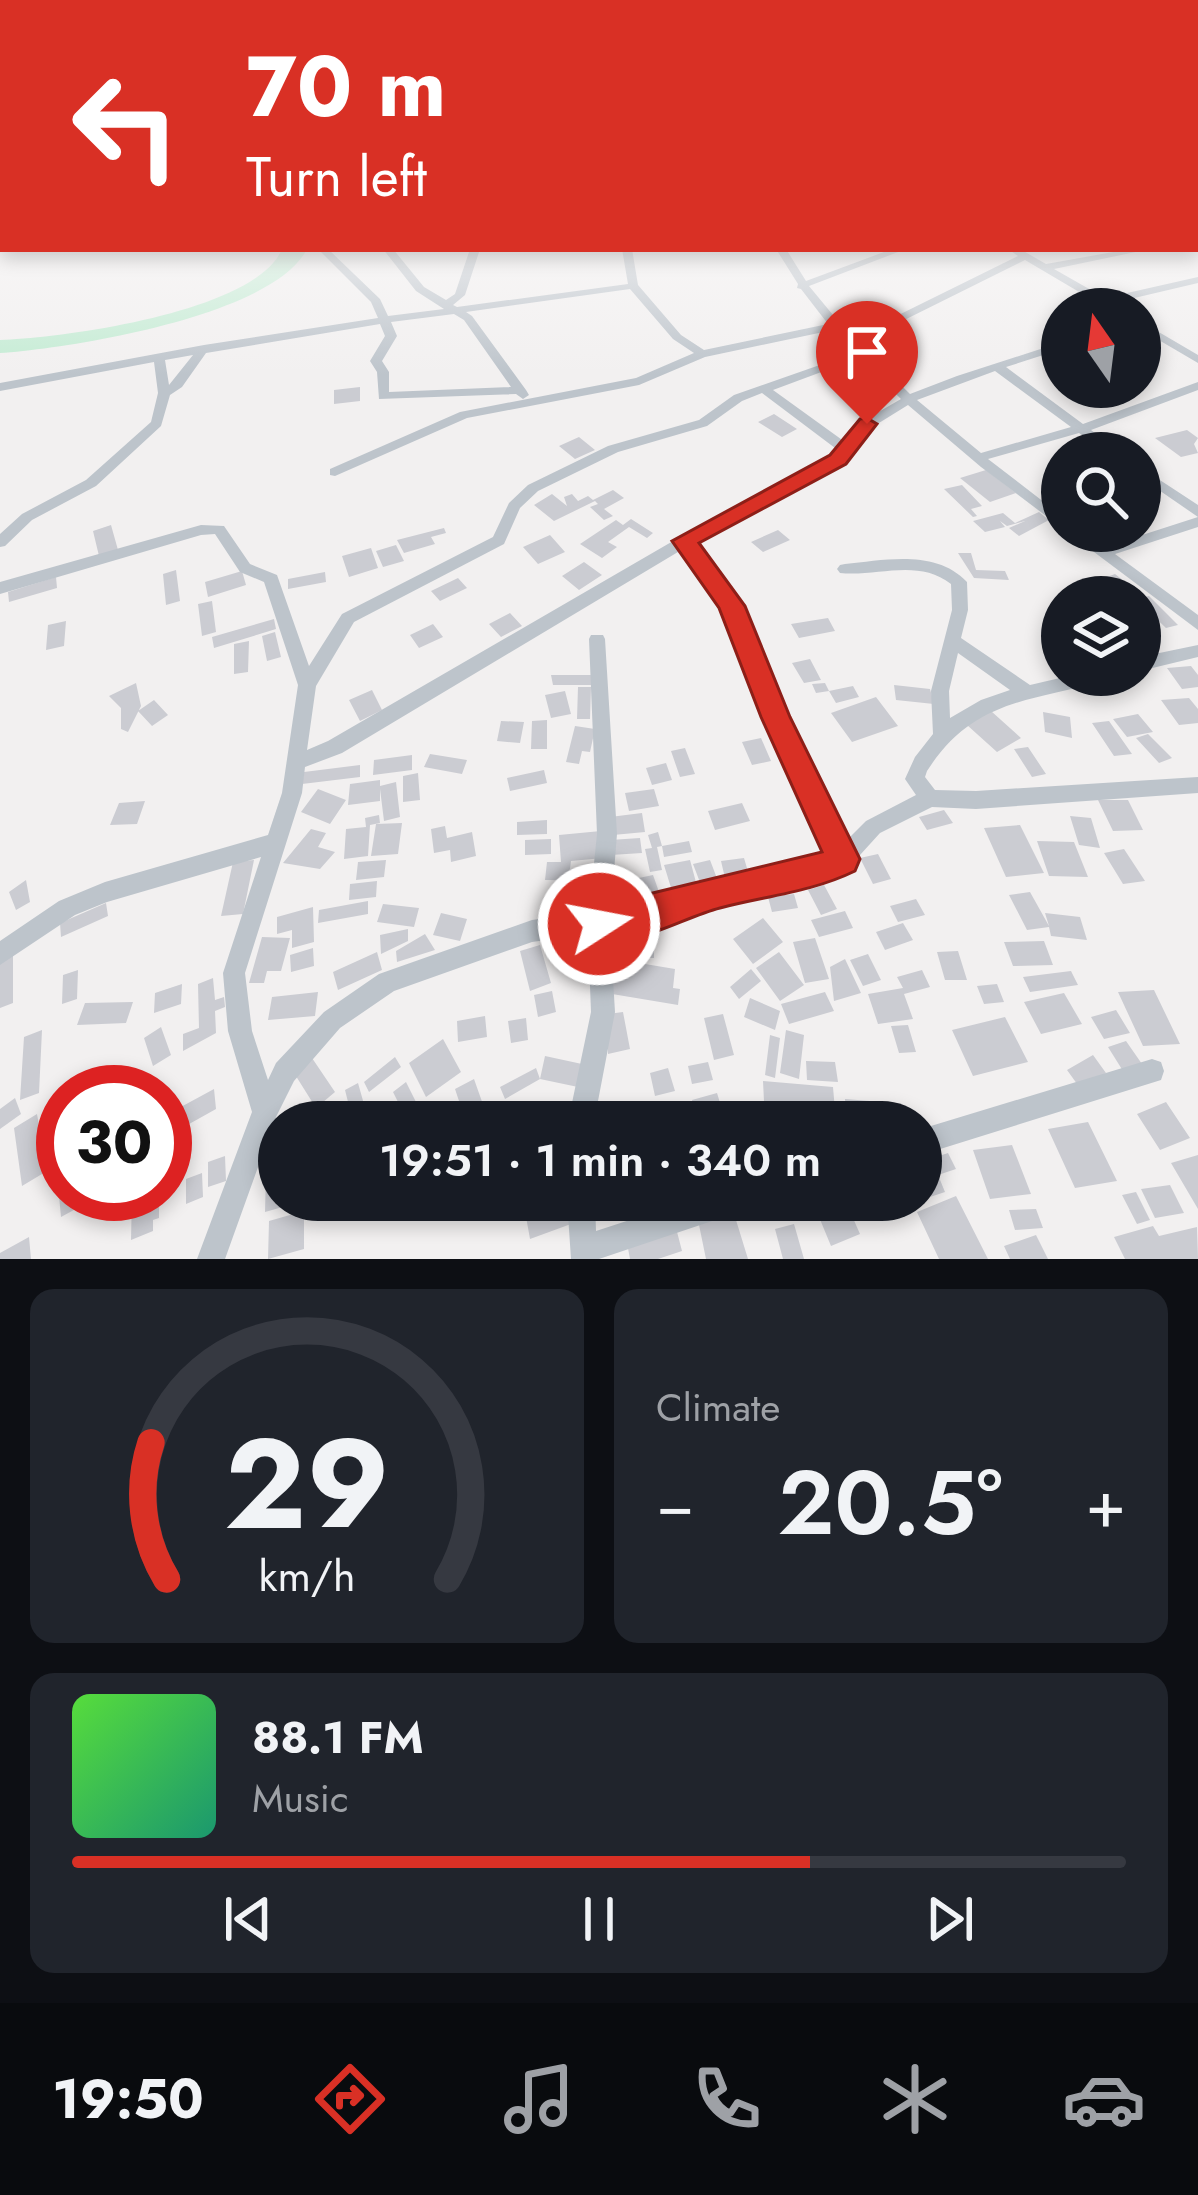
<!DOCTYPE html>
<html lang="en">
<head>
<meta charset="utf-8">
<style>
  :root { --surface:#171b24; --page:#20242c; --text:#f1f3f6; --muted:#9ea1a6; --line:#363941; --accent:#d93025 }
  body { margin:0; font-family:Jost,sans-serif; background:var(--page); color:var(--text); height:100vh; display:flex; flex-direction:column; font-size:45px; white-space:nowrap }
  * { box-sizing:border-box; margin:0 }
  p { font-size:39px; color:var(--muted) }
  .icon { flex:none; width:66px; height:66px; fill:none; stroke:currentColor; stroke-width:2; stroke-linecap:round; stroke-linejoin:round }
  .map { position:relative; height:1259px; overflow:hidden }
  .details { display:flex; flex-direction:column; gap:30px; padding:30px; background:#0d0f14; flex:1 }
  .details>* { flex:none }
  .banner { position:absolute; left:0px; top:0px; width:1200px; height:252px; box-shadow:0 6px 18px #0003; background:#d93025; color:#fff; overflow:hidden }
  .needle { width:78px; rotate:346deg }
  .buttons { position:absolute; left:1041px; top:288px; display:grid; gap:24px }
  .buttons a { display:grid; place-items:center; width:120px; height:120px; border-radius:50%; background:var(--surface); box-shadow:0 6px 18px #0003; font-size:60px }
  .speed { position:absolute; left:36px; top:1065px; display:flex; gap:24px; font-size:60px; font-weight:700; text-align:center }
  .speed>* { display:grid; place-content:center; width:156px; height:156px; border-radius:50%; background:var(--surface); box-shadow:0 6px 18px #0003; line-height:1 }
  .speed .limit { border:18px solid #d22; background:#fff; color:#111 }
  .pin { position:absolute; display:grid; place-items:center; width:102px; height:102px; color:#fff; margin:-123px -51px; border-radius:50% 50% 50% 0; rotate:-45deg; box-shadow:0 0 12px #0007 }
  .pin .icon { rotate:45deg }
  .me { position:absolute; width:132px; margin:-66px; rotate:79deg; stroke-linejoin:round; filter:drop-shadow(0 0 9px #0008) }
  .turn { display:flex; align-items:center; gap:42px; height:252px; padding:0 48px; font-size:54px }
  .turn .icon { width:156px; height:156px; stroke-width:2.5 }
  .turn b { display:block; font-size:84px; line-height:102px }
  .big { font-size:90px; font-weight:600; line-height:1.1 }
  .details .widget { flex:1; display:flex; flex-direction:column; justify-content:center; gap:18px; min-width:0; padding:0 42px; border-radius:24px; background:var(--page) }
  .details .dial { align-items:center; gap:0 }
  .dial svg { height:312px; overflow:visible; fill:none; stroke:var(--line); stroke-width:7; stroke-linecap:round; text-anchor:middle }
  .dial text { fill:var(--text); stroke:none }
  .song { display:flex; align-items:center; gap:36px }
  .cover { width:144px; height:144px; border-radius:18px; background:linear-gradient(135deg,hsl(110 70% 55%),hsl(160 70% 35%)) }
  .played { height:12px; border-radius:6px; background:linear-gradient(90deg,var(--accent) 70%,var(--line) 70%) }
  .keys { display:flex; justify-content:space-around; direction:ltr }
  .heat { display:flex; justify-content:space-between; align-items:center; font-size:66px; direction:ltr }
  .details .tiles { flex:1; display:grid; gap:30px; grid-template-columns:1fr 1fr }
  .widget:last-child { grid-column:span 2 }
  .trip { position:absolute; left:258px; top:1101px; width:684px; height:120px; border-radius:60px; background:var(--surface); box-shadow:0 6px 18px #0003; font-weight:600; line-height:120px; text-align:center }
  .tab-bar { display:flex; height:192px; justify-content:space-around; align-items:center; background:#090b0e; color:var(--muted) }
  .tab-bar .icon { width:84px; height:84px }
  .tab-bar .current { color:var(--accent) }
  .tab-bar b { font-size:54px; color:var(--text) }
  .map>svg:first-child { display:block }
  .green { fill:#c3ebd3 }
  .building { fill:#cbccd2 }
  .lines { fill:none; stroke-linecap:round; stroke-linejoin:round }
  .minor { fill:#bdc4cb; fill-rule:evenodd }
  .route { fill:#d93025; stroke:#8d1f18; stroke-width:3 }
</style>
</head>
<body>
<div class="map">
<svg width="1198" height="1259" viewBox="0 0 1198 1259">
  <rect width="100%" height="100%" fill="#f2f0f0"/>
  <path class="green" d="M282,249h25c-34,67 -236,99 -307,104v-13c63,-2 256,-28 282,-91z"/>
  <path class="building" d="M360,387v14l-26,3v-14z
    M774,414l23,15 -15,8 -24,-15z
    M1187,430l11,8 -4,6 4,9 -17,4 -26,-19z
    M579,437l16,13 -20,9 -16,-13z
    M986,470l30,23 -26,9 -30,-24z
    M962,485l20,21 -11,3 6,7 -4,1 -29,-28z
    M613,490l11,8 -20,11 9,7 -9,4 -14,-13 8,-3 -3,-3 -41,20 -20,-16 18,-11 15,12 -3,-9 8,-3 6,7 10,-5 5,4z
    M1039,512l10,8 -30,16 -10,-8 16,-7 -18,5 -7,-5 5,6 -20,5 -12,-11 30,-8 12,10z
    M631,519l22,14 -6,5 -18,-11 -21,15 9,5 -15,11 -22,-14 36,-24 7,5z
    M111,525l7,25 -19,6 -6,-25z
    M444,528l2,5 -15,4 4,7 -31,9 -7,-13z
    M778,530l12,10 -27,12 -12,-10z
    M550,535l15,17 -27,12 -15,-17z
    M396,545l8,16 -21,6 -7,-16z
    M371,548l7,20 -29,9 -7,-21z
    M958,553h13l5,17 29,1 4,9 -35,-2z
    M584,562l18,13 -23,15 -17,-14z
    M176,570l4,31 -14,4 -3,-31z
    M242,571l4,14 -38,12 -3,-15z
    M325,572l1,10 -38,7v-10z
    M1115,574l19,15 -31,8 -15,-13z
    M56,577l1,11 -48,14 -1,-10z
    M458,578l9,10 -27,13 -9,-10z
    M1149,596l29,29 -12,3 -26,-25v-5z
    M212,601l4,31 -14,4 -4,-32z
    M510,613l12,13 -21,11 -12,-13z
    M828,618l7,13 -36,7 -8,-14z
    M274,619l2,10 -62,19 -2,-11z
    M66,621l-2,25 -18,4 2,-25z
    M433,624l10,13 -24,11 -9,-13z
    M275,632l6,25 -14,4 -5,-25z
    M249,641l-1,31 -14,2v-30z
    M810,659l11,21 -17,3 -12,-20z
    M1191,666l7,9v12l-16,2 -15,-21z
    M551,675h44l-1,10h-41z
    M136,683l5,23 -13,26 -7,-3v-21l-12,-12z
    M825,683l4,8 24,-5 6,11 -23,6 -7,-12 -13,2 -4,-9z
    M894,685l36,4 4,15 -38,-4z
    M578,687h13l-1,32h-13z
    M372,690l10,20 -22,11 -11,-21z
    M565,691l6,23 -20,4 -6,-23z
    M876,697l22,29 -46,16 -21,-29z
    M1189,698l9,11v14l-19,2 -18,-25z
    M154,700l14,15 -16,11 -14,-15z
    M991,711l30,27 -24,14 -30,-27z
    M1043,712l27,5 2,21 -27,-6z
    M1138,714l15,18 -26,5 -14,-18z
    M547,720v29h-16l1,-28z
    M501,721l23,1 -4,21 -23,-2z
    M1109,721l23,33 -18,2 -22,-33z
    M575,726l20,3 -5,23 -8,-1 -3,13 -13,-2z
    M1148,734l24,24 -13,5 -23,-25z
    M761,738l10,23 -19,4 -10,-23z
    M1028,747l18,27 -14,3 -18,-28z
    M685,748l10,26 -15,3 -9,-26z
    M430,754l37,6 -5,14 -38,-7z
    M412,755v15l-39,5 1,-15z
    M666,763l6,17 -20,5 -6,-17z
    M360,765v12l-58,7 2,-12z
    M544,770l3,13 -37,8 -3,-13z
    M418,773l2,27 -17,2v-26z
    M380,780v6l16,-4 4,35 -16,4 -4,-32v12l-32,4 2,-21z
    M318,789l28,11 -16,24 -29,-12z
    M654,789l5,17 -30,5 -4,-18z
    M1098,800h30l15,30 -30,1z
    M145,801l-8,23 -27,1 9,-22z
    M742,803l8,18 -35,9 -7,-19z
    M944,810l9,13 -26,7 -8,-13z
    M642,813l3,19 -32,3 -3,-18z
    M379,815l1,8 -10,2 -2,31 -24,3 2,-30 20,-2 -1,-9z
    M1070,816l21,2 9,30 -21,-3z
    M547,820v14l-30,1v-13z
    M402,823l-4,31 -27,2 5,-32z
    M1020,825l24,48 -38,4 -22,-49z
    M445,826l2,12 25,-6 4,24 -25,6 -1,-12 -16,3 -3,-24z
    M311,829l15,4 -8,14 17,5 -15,17 -37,-6z
    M601,831l2,27 -32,3 -1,8 29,1v11l-54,-1 2,-18h14l-2,-27z
    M658,832l4,14 27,-5 3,11 -28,5 -2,-11 -5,1 5,23 -12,2 -5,-23 7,-1 -4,-13z
    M640,838l2,15 -31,2 -1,-15z
    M551,839v15l-26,1v-15z
    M1037,841l37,1 14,35 -39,-1z
    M1124,849l21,32 -22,3 -19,-31z
    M878,854l13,25 -18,5 -13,-26z
    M744,858l5,17 -24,3 -4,-17z
    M254,860l-11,54 -22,2 12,-54z
    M386,860l-2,17 -28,3 2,-18z
    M690,860l7,26 -25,5 -8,-26z
    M710,860l8,21 -17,4 -8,-21z
    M653,875l11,31 -54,14 -4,-35z
    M26,880l4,22 -14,8 -7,-18z
    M377,881l-1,16 -27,3 1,-16z
    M824,885l13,24 -16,6 -13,-25z
    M1030,892l19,34 -4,-13 35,4 7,23 -36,-4 -2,-9 -22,3 -18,-35z
    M794,894l4,14 -26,4 -4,-15z
    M916,899l9,16 -27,7 -8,-16z
    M368,901v13l-50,9 1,-13z
    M106,903l2,13 -47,21 -1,-14z
    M383,904l36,4 -5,19 -37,-5z
    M313,907l1,35 -22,6v-18l-15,4v-17z
    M845,911l8,17 -34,9 -8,-17z
    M441,913l26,6 -7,22 -27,-6z
    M763,918l20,24 -30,22 -20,-25z
    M903,923l10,17 -28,10 -9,-18z
    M408,929v12l-27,13 -1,-19z
    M425,934l10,16 -38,12 -1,-11z
    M262,937l28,1 -9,33h-14l-3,12h-15z
    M815,938l14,41 -24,4 -12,-41z
    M1044,941l9,24 -40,1 -9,-24z
    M612,942h42v16h-42z
    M540,945l11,38 -21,8 -10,-40z
    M313,948l1,18 -23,6 -1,-17z
    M13,951v52l-13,5v-51z
    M958,951l9,29h-22l-8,-28z
    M377,952l5,18 -44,20 -5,-18z
    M779,952l25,33 -24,16 -24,-33z
    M868,954l13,26 -18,6 -13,-26z
    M845,959l16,34 -27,8 -4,-34z
    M627,961l48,8 -2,19 7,1 -2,16 -72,-12 3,-17 15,3z
    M751,969l10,12 -22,18 -9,-12z
    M78,970l-1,29 -15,5 1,-29z
    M922,970l8,17 -26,7 9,25 -35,5 -10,-30 35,-6 -6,-11z
    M1071,971l7,14 -48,7 -7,-15z
    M213,978l2,22 9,-3 1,10 -10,4 1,22 -33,18v-17l16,-6 -1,-44z
    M182,984l-1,20 -27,9 1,-20z
    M997,984l7,18 -20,2 -7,-18z
    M1154,990l26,54 -37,2 -25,-54z
    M552,991l4,21 -18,5 -4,-22z
    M318,992l-3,24 -47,4 4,-23z
    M825,992l9,19 -45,13 -8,-20z
    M1064,993l18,31 -41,10 -17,-32z
    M750,998l30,13 -5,19 -31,-13z
    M133,1002l-7,21 -49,2 8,-22z
    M1116,1010l14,23 -26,6 -13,-22z
    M623,1012l7,37 -22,5v-40z
    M723,1014l11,41 -20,5 -10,-42z
    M485,1016l2,21 -29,5 -1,-21z
    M1005,1017l23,45 -55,14 -21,-46z
    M526,1018l2,22 -17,3 -3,-22z
    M908,1025l8,27 -17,1 -8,-27z
    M161,1027l10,28 -18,11 -9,-28z
    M42,1030l-3,63 -19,7 4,-63z
    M786,1030l18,5 -5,44 -19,-6z
    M770,1035l10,3 -5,40 -10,-3z
    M443,1039l18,33 -35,25 -17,-34z
    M1126,1041l16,23 -19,7 -15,-24z
    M1093,1055l13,18 -26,15 -13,-18z
    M545,1056l37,8 -4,23 -38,-8 -35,20 -5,-12 36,-19 4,11z
    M395,1057l6,10 -32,25 -5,-10z
    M312,1058l23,34 -19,16 -22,-35z
    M806,1061l29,1 3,20 -31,-2z
    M708,1062l5,18 -21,4 -4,-18z
    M668,1068l7,23 -20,5 -5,-23z
    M474,1079l12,34 -20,9 -11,-33z
    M763,1081l70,6 3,35h-71z
    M406,1082l15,30 -13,10 -15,-30z
    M358,1083l11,39h-16l-8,-32z
    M214,1089l2,20 -34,19 -3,-20z
    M717,1093l8,26 -27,3 -6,-22z
    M15,1098l6,16 -21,15v-20z
    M845,1099l37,3 3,20h-38z
    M687,1101l3,19 -26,2 -3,-16z
    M1166,1102l24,36 -30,12 -23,-36z
    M37,1114l10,57 -25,15 -8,-58z
    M1088,1122l29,59 -42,7 -27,-59z
    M1012,1145l19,49 -41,5 -17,-49z
    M948,1153l8,16 -18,6 7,17 -24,8v-38z
    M1198,1155v54l-27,-46z
    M225,1156l1,25 -18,6v-25z
    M279,1169v31l25,1 -39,11 1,-39z
    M202,1173l1,24 -17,7v-25z
    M1170,1185l14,28 -29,5 -14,-29z
    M1136,1192l14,28 -13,4 -15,-29z
    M82,1194l1,11 -22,12 -2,-21z
    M132,1194h27v24l-6,2v11l-22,9z
    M956,1196l32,63h-49l-22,-47z
    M523,1200h43l5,24 -41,15z
    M812,1200h33l15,34 -29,12z
    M732,1207l16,52h-42l-8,-39z
    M1036,1209l7,19 -28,2 -6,-20z
    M304,1211v38l-36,10 1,-38z
    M794,1224l10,35h-21l-8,-30z
    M1153,1226l6,10 38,-9 1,32h-73l-11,-22z
    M676,1228l6,23 -24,8h-28l-3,-16z
    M1036,1235l12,24h-38l-6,-13z
    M29,1237l2,22h-31v-6z"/>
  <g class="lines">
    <path class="minor" d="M318,249h10l52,50 8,17 56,-7 -28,-18 -33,-42h10l31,38 22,13 9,-6 15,-45h10l-15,46 -12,10 4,2 171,-23 -6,-35h10l6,36 43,50 23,15 124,-26 -27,-35 -4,-1 1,-4 -22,-35h10l20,32 86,-32h14l-97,37 43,52 166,-82 -10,-7h12l26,15 84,-15h20l-96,20 51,29 93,-21v6l-85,20 8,6h-13l-83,-49 -167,83 52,51 47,-18 105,-34v7l-56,18 77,57 115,-42v8l-107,40 30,23h-15l-27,-20 -91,26 74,57v12l-81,-61 -73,-62 -42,26 -13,23 -10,9 -149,80 46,63 44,111 61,125 21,-21 50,-26 -11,-16 10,-22 18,-23 -2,-43 21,-81 -1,-26c-33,-26 -74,-7 -111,-11l-3,-4 3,-4 5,-1c40,-4 91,-15 122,18l1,28 -7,28 69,47 43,-10h37l-3,5 -6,2c-73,19 -129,19 -174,89l-2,6 10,13 41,1 222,-14v16l-222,16 -44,-2 -52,26 -30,33 -27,13 -108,23 -57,22 -48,7 5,81 -21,110h-26l23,-110 -3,-78 -56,8 -138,49 -54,37 -46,53 -18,36 -51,142h-28l55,-147 -24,-81 -5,-58 38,-116 -154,45 -32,13 -75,50v-24l59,-40 46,-19 163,-47 14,-42 16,-108 -34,-103 -24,-10 -25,-38 -14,1 -201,59v-12l201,-57 23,1 26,38 27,11 32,91 33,-52 151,-77 16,-34 19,-18 80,-39 91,-26 35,-25 120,-42 -21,-23 -128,27 -66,28 -172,33 -132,58 -5,-1v-6l130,-57 176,-34 58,-25 -21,-14 -43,-50 -164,23 6,4 54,74 3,5 -6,4 -7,-5 -137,5 -2,-27 -7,-11 15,-25 -5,-12 -174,29 -24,34 -12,8 -9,31 -65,60 -64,34 -27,26 -5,1v-13l22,-20 64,-34 65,-58 7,-29 -4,-31 -154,29v-8l204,-38 174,-27 -7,-16zM454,314l10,6 47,67 -122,5v-20l-7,-11 15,-25 -6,-14zM193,355l-24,30 -4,-25zM859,358l42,41 -38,22 -18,21 -72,-52zM995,371l76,56 -90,26 -64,-53zM762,393l77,58 -6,6 -153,80 -352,204 -21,9 9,-64 38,-64 150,-78 16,-36 18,-17 80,-39 89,-26 35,-25zM683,549l42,59 41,109 64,138 -10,5 -105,22 -57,20 -47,7 6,-75 -12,-195 -2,-4h-12l-2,4 8,195 -8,78 -57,8 -153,54 -55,38 -48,51 -8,17 -16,-49 -7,-58 57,-180 3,-26 37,-14zM958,653l52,37 -29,10 -31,18 -1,-27z
      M1140,321l58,34v8l-58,-34z
      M1140,467l58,38v12l-58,-40z
      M1198,517v10l-83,27 83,61v15l-132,-99h17l22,16z
      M1198,645v12l-58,14v-14z
      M1152,1059l9,3 3,9 -3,9 -240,75v-26z
      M567,1200h28l1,31 95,-31h56l-4,10 -10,4 -134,45h-28z"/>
  </g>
  <linearGradient id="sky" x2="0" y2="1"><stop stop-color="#87c0e6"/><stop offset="0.53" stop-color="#f9f8f8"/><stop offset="1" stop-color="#f9f8f8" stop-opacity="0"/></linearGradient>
  <rect width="1198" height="375" fill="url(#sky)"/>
  <path class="route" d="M867,418l10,6 -31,40 -147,79 46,63 45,111 70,142 -5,12c-43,21 -89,25 -135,37 -40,10 -93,46 -134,29l-5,-13 5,-12 13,-6 223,-54 -61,-135 -42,-109 -47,-67 158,-86 30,-36z"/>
</svg>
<div class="buttons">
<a><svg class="needle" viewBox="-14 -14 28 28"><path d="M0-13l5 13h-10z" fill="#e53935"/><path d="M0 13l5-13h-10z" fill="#9ea1a6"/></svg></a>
<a><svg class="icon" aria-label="search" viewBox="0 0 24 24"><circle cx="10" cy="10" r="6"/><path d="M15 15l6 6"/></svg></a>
<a><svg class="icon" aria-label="layers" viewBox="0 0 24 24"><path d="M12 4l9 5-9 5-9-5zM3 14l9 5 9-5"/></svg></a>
</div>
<div class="speed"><div class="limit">30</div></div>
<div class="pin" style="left:867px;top:424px;background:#d93025"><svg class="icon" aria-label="arrive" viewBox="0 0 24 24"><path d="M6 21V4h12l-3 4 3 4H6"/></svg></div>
<svg class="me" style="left:599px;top:924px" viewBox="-20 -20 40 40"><circle r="17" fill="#d93025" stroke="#fff" stroke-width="3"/><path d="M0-11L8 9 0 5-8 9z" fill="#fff"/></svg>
<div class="trip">19:51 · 1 min · 340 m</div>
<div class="banner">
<div class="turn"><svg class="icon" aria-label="left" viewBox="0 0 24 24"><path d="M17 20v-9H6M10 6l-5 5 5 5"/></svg><div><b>70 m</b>Turn left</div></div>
</div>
</div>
<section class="details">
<div class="tiles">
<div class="widget dial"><svg viewBox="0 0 100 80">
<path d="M14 69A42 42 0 1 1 86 69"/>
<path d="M14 69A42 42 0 0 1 10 34" stroke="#d93025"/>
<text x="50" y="56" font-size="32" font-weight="700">29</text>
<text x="50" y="72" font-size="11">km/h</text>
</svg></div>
<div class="widget"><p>Climate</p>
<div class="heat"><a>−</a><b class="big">20.5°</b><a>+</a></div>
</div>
<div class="widget">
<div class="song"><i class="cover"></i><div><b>88.1 FM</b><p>Music</p></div></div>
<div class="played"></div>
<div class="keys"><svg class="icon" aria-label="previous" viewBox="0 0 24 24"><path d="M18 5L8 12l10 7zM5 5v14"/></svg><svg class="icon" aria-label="pause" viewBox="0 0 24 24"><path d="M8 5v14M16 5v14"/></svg><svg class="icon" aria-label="next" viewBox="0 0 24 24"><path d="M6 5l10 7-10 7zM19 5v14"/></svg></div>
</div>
</div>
</section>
<nav class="tab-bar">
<b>19:50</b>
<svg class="icon current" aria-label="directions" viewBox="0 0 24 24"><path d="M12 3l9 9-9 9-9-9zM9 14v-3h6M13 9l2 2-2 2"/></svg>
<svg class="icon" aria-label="music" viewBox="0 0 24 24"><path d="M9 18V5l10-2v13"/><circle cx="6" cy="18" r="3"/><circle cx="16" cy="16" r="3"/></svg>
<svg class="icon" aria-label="phone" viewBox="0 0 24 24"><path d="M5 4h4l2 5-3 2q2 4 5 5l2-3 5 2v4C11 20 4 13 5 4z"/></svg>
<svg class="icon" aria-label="climate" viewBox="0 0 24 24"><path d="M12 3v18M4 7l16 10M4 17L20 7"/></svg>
<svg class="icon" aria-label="car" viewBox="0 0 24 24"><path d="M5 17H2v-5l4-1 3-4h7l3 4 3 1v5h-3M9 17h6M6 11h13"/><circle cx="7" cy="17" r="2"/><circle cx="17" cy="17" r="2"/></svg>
</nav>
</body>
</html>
